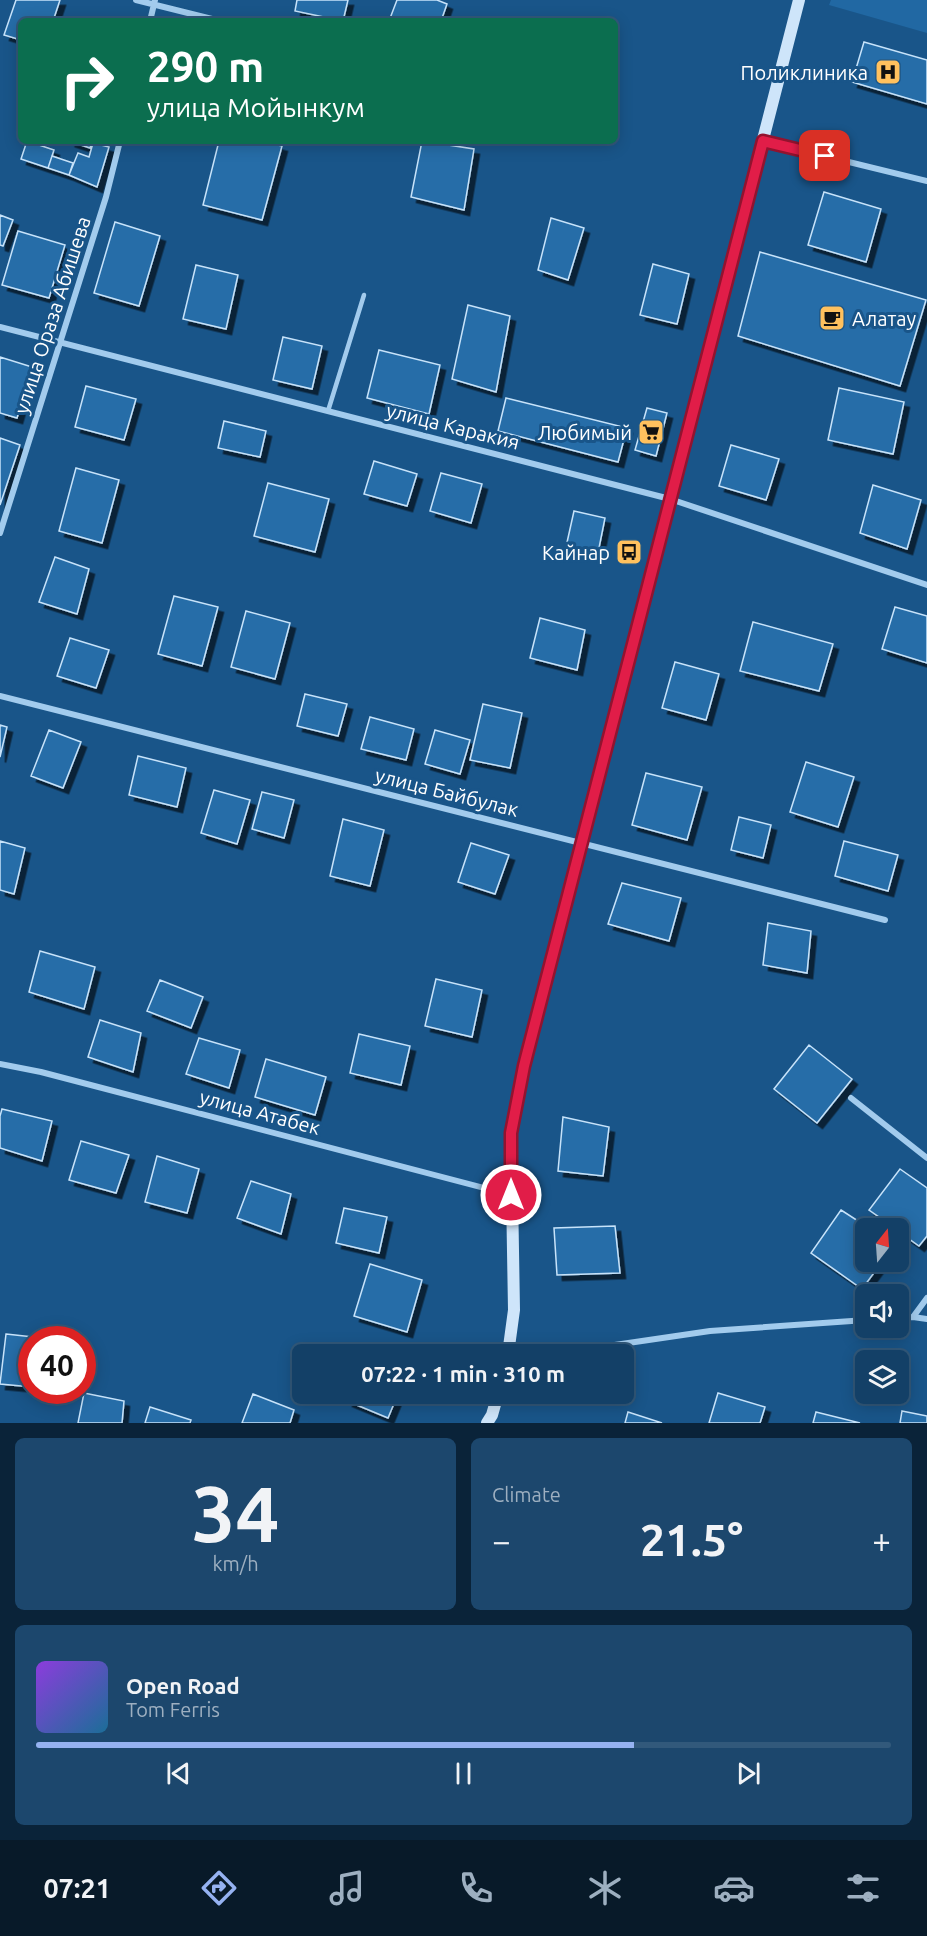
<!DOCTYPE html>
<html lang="en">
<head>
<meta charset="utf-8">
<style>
  :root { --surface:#134067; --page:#1c476d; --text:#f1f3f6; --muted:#9dafc0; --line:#32597b; --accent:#95b2f1 }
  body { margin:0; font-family:Ubuntu,sans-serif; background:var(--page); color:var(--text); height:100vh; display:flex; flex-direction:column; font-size:22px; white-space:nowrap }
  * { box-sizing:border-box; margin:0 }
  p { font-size:20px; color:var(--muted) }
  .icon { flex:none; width:33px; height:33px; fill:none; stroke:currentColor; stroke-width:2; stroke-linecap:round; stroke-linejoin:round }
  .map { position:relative; height:1423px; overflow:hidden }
  .side { display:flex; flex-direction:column; gap:15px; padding:15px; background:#0a2339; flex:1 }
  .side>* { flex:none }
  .guide { position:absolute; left:18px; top:18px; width:600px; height:126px; border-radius:9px; box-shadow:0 3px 15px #0003,0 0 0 2px var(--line); background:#0b6e4f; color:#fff; overflow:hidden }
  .needle { width:39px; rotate:17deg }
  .tools { position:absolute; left:855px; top:1218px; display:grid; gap:12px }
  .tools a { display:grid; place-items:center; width:54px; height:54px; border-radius:9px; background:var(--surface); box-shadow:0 3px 15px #0003,0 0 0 2px var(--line); font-size:30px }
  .speed { position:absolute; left:18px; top:1326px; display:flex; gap:12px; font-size:30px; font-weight:700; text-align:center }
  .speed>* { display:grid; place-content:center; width:78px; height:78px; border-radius:50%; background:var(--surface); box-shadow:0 3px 15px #0003,0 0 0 2px var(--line); line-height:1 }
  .speed .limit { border:9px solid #d22; background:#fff; color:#111 }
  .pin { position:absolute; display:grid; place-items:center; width:51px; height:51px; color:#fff; margin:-26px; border-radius:12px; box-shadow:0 3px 9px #0006 }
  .me { position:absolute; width:66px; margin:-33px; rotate:0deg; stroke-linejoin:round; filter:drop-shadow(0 0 4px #0008) }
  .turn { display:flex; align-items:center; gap:21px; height:126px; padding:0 30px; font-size:27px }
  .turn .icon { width:78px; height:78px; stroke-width:2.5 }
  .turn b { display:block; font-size:42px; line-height:51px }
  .big { font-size:45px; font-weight:700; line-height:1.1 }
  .side .tile { flex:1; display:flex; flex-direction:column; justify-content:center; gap:9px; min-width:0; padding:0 21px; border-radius:9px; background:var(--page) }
  .side .dial { align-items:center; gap:0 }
  .dial b { font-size:78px; line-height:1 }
  .song { display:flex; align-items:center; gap:18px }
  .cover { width:72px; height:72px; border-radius:9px; background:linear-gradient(135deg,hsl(270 70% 55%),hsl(200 70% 35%)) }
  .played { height:6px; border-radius:3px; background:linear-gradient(90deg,var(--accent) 70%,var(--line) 70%) }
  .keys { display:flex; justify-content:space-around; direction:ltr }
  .heat { display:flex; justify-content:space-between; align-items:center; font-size:33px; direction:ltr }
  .side .tiles { flex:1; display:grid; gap:15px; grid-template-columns:1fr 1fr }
  .tile:last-child { grid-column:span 2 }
  .trip { position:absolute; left:292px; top:1344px; width:342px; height:60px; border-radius:9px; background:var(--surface); box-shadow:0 3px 15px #0003,0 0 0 2px var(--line); font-weight:700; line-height:60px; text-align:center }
  .dock { display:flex; height:96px; justify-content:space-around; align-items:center; background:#081a29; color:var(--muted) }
  .dock .icon { width:42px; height:42px }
  .dock .on { color:var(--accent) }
  .dock b { font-size:27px; color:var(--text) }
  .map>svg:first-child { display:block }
  .green { fill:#2168a3 }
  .building { fill:#276da8; stroke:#c7e3fa; stroke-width:1.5; filter:url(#shadow) }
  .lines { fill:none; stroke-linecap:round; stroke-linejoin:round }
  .lane { stroke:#a2cbed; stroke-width:4.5 }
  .street { stroke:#a2cbed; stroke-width:6 }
  .secondary { stroke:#cee5fa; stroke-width:12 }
  .route-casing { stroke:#92132f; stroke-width:15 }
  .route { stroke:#e11d48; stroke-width:10 }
  .labels { text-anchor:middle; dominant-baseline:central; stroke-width:6; stroke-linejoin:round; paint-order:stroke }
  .poi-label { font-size:20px; fill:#fff; stroke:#195589; text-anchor:end }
  .street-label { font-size:20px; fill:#fff; stroke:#195589 }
</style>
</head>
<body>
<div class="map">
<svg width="927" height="1423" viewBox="0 0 927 1423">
  <defs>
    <filter id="shadow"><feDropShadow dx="5.5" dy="5.5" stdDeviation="0" flood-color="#0009"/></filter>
  </defs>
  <rect width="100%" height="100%" fill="#195589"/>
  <path class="green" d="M831,0h96v33l-98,-28z"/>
  <path class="building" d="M16,0h44l-7,21h-32v19l-17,-5z
    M297,0h51l-5,21 -48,-10z
    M397,0h40l10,4 -6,17h-52z
    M864,42l63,18v44l-75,-22z
    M27,141l27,9 -6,18 -27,-9z
    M69,141h23l-2,7z
    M219,141h43l20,5 -20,74 -59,-15z
    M422,141l52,8 -10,61 -53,-13z
    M93,143l16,4 -12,40 -28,-12 9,-22 11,4z
    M52,156l21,7 -4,12 -21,-7z
    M824,192l57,17 -15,53 -58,-17z
    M0,215l13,5 -10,26 -3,-1z
    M551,218l33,10 -16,52 -30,-10z
    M115,222l45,14 -21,70 -45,-13z
    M18,231l47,14 -16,53 -47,-13z
    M760,252l166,48 -26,86 -162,-50z
    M653,264l36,10 -12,50 -37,-9z
    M196,265l42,10 -12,54 -43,-10z
    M468,305l42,11 -14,76 -44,-13z
    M283,337l39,9 -10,43 -39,-9z
    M379,350l61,15 -11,49 -62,-16z
    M0,357l32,10 -15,51 -17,-5z
    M86,386l50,13 -12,41 -49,-13z
    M839,388l65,14 -11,52 -65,-14z
    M506,398l121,30 -9,34 -120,-31z
    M647,408l20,5 -11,43 -21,-6z
    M224,421l42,10 -6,26 -42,-9z
    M0,438l20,7 -20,60z
    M731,445l48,14 -13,41 -47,-14z
    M374,461l43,13 -10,32 -43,-12z
    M76,468l43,12 -17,63 -43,-12z
    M441,473l41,11 -11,39 -41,-12z
    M268,483l61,16 -14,53 -61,-16z
    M873,485l48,15 -14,49 -47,-16z
    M574,511l31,7 -7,35 -32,-6z
    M55,557l34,12 -12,45 -38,-12z
    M174,596l44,11 -16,59 -44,-12z
    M895,607l32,9v47l-45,-14z
    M246,611l44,12 -15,56 -44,-12z
    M540,618l45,12 -8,40 -47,-12z
    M753,622l80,22 -14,47 -79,-20z
    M70,638l39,12 -13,38 -39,-12z
    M675,662l44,12 -13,46 -44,-12z
    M305,694l42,10 -9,32 -41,-10z
    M483,704l39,9 -12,55 -40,-8z
    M370,717l44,12 -8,31 -45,-11z
    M0,725l7,2 -7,30z
    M49,730l32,12 -18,46 -32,-12z
    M435,730l35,10 -10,34 -35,-10z
    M138,756l48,12 -9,39 -48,-12z
    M806,762l48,15 -16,50 -48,-15z
    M646,773l56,14 -15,53 -55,-15z
    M214,790l36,10 -13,44 -36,-11z
    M262,792l32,8 -10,38 -32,-9z
    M739,817l32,8 -8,33 -32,-8z
    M343,819l41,11 -14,56 -40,-10z
    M0,841l25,7 -11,46 -14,-4z
    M844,841l54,14 -10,36 -53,-15z
    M471,843l38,12 -14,39 -37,-12z
    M622,883l59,15 -12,43 -61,-17z
    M768,923l43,8 -4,42 -44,-8z
    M40,951l55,16 -11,42 -55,-17z
    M436,979l46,11 -10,47 -47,-11z
    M160,980l43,17 -12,31 -44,-17z
    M100,1020l41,13 -8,39 -45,-15z
    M359,1034l51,12 -9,39 -51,-12z
    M199,1038l41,12 -11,38 -43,-14z
    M809,1045l43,34 -35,44 -43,-34z
    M266,1059l60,18 -11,38 -60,-18z
    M2,1109l50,12 -10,40 -42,-13v-32z
    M563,1117l46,10 -6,49 -45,-5z
    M81,1141l48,14 -13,38 -47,-13z
    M157,1156l42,13 -12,44 -42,-11z
    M900,1169l27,19v48l-8,10 -21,-15v-3h-3l-26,-18z
    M251,1181l40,13 -10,40 -44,-16z
    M344,1208l43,9 -8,36 -43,-10z
    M841,1210l28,18h-3v34h16l-20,27 -51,-36z
    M615,1226l5,47 -63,2 -3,-47z
    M370,1264l52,16 -15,52 -53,-16z
    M6,1334l55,6h-29v47l-32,-3z
    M366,1345l21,9h-24z
    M84,1393l40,8 -2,22h-44z
    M718,1393l47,14 -5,16h-51z
    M253,1394l41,16 -4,13h-48z
    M349,1394h49l-10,24 -41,-17z
    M150,1407l41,13 -1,3h-45z
    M902,1411l25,5v7h-27z
    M628,1412l34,11h-37z
    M816,1412l44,11h-47z"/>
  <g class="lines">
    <path class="lane" d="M328,411l36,-116"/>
    <path class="street" d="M136,0l84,21
      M150,21l5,-21
      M763,141l164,40
      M0,327l670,172 257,86
      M0,533l106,-336 14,-56
      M0,696l885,224
      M0,1064l41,8 470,123
      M851,1098l76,60
      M913,1317l14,-19
      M898,1318l15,-1 14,2
      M509,1349l58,3 143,-21 156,-11"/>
    <path class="secondary" d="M508,1354l6,-44 -3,-177 13,-67 275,-1066
      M487,1423l5,-8 6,-21"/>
  </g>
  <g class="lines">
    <g class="route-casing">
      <path id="route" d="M511,1195v-62l13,-67 239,-925 62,15"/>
    </g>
    <use href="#route" class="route"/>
  </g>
  <defs>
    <g id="hospital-square" transform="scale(1.35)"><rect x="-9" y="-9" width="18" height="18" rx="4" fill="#ffc15e" stroke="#195589"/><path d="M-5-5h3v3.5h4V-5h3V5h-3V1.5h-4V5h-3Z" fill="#111"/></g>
    <g id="cafe-square" transform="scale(1.35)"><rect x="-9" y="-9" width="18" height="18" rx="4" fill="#ffc15e" stroke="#195589"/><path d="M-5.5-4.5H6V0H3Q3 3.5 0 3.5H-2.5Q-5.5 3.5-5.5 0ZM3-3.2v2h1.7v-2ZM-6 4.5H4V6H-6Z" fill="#111"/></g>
    <g id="supermarket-square" transform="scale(1.35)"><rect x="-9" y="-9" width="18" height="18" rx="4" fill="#ffc15e" stroke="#195589"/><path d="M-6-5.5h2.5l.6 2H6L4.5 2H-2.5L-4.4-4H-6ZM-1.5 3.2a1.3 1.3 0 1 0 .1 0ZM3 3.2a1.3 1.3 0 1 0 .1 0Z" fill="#111"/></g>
    <g id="bus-square" transform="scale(1.35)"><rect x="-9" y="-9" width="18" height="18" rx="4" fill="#ffc15e" stroke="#195589"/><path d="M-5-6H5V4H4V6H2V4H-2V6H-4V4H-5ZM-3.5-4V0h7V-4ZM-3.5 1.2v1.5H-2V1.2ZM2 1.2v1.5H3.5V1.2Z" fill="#111"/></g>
  </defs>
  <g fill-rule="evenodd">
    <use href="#hospital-square" x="888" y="72"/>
    <use href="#cafe-square" x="832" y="318"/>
    <use href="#supermarket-square" x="651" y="432"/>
    <use href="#bus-square" x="629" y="552"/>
  </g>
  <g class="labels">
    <g class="poi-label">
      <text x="868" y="72">Поликлиника</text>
      <text x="852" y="318" text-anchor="start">Алатау</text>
      <text x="632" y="432">Любимый</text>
      <text x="610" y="552">Кайнар</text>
    </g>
    <g class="street-label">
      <text transform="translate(52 315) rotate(-72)">улица Ораза Абишева</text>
      <text transform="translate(453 426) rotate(14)">улица Каракия</text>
      <text transform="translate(447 792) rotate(14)">улица Байбулак</text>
      <text transform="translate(260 1112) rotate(15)">улица Атабек</text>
    </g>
  </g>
</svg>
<div class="tools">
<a><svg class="needle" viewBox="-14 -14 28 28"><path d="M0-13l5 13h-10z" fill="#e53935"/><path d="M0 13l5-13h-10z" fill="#9dafc0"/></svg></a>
<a><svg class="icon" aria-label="sound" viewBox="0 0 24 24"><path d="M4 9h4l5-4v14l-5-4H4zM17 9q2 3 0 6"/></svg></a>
<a><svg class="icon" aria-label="layers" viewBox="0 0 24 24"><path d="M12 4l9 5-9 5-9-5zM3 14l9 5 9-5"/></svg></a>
</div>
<div class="speed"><div class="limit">40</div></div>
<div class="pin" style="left:825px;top:156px;background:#d93025"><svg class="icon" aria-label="arrive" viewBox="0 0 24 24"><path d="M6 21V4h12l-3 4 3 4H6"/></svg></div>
<svg class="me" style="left:511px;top:1195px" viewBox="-20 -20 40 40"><circle r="17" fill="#e11d48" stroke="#fff" stroke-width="3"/><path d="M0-11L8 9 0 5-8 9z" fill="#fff"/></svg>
<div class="trip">07:22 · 1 min · 310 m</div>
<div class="guide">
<div class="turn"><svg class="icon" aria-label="right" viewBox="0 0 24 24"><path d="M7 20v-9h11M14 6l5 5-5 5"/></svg><div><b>290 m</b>улица Мойынкум</div></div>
</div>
</div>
<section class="side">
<div class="tiles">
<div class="tile dial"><b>34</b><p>km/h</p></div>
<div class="tile"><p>Climate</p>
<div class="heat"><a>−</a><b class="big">21.5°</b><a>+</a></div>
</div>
<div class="tile">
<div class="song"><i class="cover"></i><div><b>Open Road</b><p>Tom Ferris</p></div></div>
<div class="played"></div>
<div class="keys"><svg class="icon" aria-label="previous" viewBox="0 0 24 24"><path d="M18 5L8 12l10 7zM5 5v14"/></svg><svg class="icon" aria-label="pause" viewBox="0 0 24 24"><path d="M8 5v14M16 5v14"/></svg><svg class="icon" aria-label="next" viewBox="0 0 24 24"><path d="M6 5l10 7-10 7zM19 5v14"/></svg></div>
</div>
</div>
</section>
<nav class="dock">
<b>07:21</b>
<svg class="icon on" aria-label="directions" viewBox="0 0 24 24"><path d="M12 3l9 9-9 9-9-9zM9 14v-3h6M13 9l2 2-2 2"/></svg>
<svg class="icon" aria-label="music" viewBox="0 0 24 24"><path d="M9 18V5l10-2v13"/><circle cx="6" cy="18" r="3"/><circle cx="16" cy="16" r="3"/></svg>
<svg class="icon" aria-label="phone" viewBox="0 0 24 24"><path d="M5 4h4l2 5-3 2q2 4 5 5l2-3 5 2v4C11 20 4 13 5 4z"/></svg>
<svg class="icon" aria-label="climate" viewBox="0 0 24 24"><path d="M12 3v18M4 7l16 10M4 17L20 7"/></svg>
<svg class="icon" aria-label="car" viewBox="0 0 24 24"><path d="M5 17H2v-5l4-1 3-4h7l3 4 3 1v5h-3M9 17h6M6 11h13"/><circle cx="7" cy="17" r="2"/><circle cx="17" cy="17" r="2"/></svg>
<svg class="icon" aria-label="filters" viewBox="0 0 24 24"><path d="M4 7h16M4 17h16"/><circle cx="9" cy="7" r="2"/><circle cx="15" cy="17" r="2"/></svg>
</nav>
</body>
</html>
